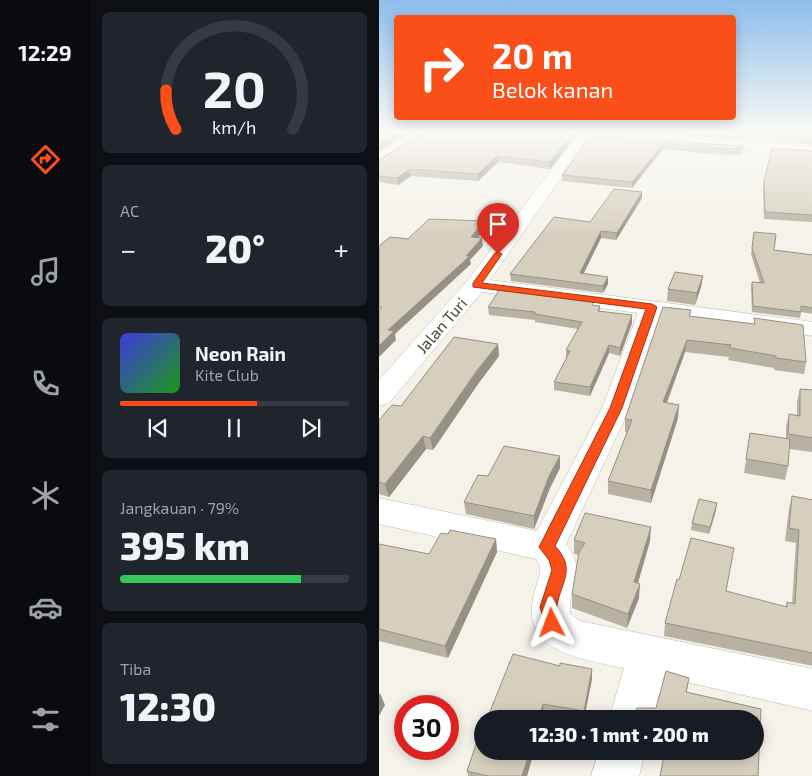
<!DOCTYPE html>
<html lang="id">
<head>
<meta charset="utf-8">
<style>
  :root { --surface:#171b24; --page:#20242c; --text:#f1f3f6; --muted:#9ea1a6; --line:#363941; --accent:#fb4f19 }
  body { margin:0; font-family:"Exo 2",sans-serif; background:var(--page); color:var(--text); height:100vh; display:flex; flex-direction:column; font-size:19px; white-space:nowrap }
  * { box-sizing:border-box; margin:0 }
  p { font-size:16px; color:var(--muted) }
  .icon { flex:none; width:28px; height:28px; fill:none; stroke:currentColor; stroke-width:2; stroke-linecap:round; stroke-linejoin:round }
  .map { position:relative; flex:1; overflow:hidden }
  .sheet { display:flex; flex-direction:column; gap:12px; padding:12px; background:#0d0f14; width:289px }
  .sheet>* { flex:none }
  .banner { position:absolute; left:15px; top:15px; width:342px; height:105px; border-radius:5px; box-shadow:0 2px 12px #0003; background:#fb4f19; color:#fff; overflow:hidden }
  .speed { position:absolute; left:15px; top:695px; display:flex; gap:10px; font-size:25px; font-weight:700; text-align:center }
  .speed>* { display:grid; place-content:center; width:65px; height:65px; border-radius:50%; background:var(--surface); box-shadow:0 2px 12px #0003; line-height:1 }
  .speed .limit { border:8px solid #d22; background:#fff; color:#111 }
  .pin { position:absolute; display:grid; place-items:center; width:42px; height:42px; color:#fff; margin:-51px -21px; border-radius:50% 50% 50% 0; rotate:-45deg; box-shadow:0 0 5px #0007 }
  .pin .icon { rotate:45deg }
  .me { position:absolute; width:55px; margin:-28px; rotate:357deg; stroke-linejoin:round; filter:drop-shadow(0 0 4px #0008) }
  .turn { display:flex; align-items:center; gap:18px; height:105px; padding:0 15px; font-size:22px }
  .turn .icon { width:65px; height:65px; stroke-width:2.5 }
  .turn b { display:block; font-size:35px; line-height:42px }
  .big { font-size:38px; font-weight:800; line-height:1.1 }
  .sheet .card { flex:1; display:flex; flex-direction:column; justify-content:center; gap:8px; min-width:0; padding:0 18px; border-radius:8px; background:var(--page) }
  .sheet .dial { align-items:center; gap:0 }
  .dial svg { height:130px; overflow:visible; fill:none; stroke:var(--line); stroke-width:7; stroke-linecap:round; text-anchor:middle }
  .dial text { fill:var(--text); stroke:none }
  .song { display:flex; align-items:center; gap:15px }
  .cover { width:60px; height:60px; border-radius:8px; background:linear-gradient(135deg,hsl(240 70% 55%),hsl(120 70% 35%)) }
  .played { height:5px; border-radius:2px; background:linear-gradient(90deg,var(--accent) 60%,var(--line) 60%) }
  .keys { display:flex; justify-content:space-around; direction:ltr }
  .heat { display:flex; justify-content:space-between; align-items:center; font-size:28px; direction:ltr }
  .charge { height:8px; border-radius:4px; background:linear-gradient(90deg,#34c759 79%,var(--line) 0) }
  .trip { position:absolute; left:95px; top:710px; width:290px; height:50px; border-radius:25px; background:var(--surface); box-shadow:0 2px 12px #0003; font-weight:800; line-height:50px; text-align:center }
  main { display:flex; flex:1; min-height:0 }
  .dock { display:flex; flex-direction:column; width:90px; justify-content:space-around; align-items:center; background:#090b0e; color:var(--muted) }
  .dock .icon { width:35px; height:35px }
  .dock .current { color:var(--accent) }
  .dock b { font-size:22px; color:var(--text) }
  .map>svg:first-child { display:block }
  .lines { fill:none; stroke-linecap:round; stroke-linejoin:round }
  .minor-casing { stroke:#c0bbab; stroke-width:1 }
  .minor { fill:#fff; fill-rule:evenodd }
  .wall { fill:#b8b2a3 }
  .shaded-wall { fill:#969185 }
  .building { fill:#d6cfbe; stroke:#969185 }
  .route { fill:#fb4f19; stroke:#a33310 }
  .labels { text-anchor:middle; dominant-baseline:central; stroke-width:4; stroke-linejoin:round; paint-order:stroke }
  .far-street-label { font-size:16px; fill:#484337; stroke:#fff }
</style>
</head>
<body>
<main>
<nav class="dock">
<b>12:29</b>
<svg class="icon current" aria-label="directions" viewBox="0 0 24 24"><path d="M12 3l9 9-9 9-9-9zM9 14v-3h6M13 9l2 2-2 2"/></svg>
<svg class="icon" aria-label="music" viewBox="0 0 24 24"><path d="M9 18V5l10-2v13"/><circle cx="6" cy="18" r="3"/><circle cx="16" cy="16" r="3"/></svg>
<svg class="icon" aria-label="phone" viewBox="0 0 24 24"><path d="M5 4h4l2 5-3 2q2 4 5 5l2-3 5 2v4C11 20 4 13 5 4z"/></svg>
<svg class="icon" aria-label="climate" viewBox="0 0 24 24"><path d="M12 3v18M4 7l16 10M4 17L20 7"/></svg>
<svg class="icon" aria-label="car" viewBox="0 0 24 24"><path d="M5 17H2v-5l4-1 3-4h7l3 4 3 1v5h-3M9 17h6M6 11h13"/><circle cx="7" cy="17" r="2"/><circle cx="17" cy="17" r="2"/></svg>
<svg class="icon" aria-label="filters" viewBox="0 0 24 24"><path d="M4 7h16M4 17h16"/><circle cx="9" cy="7" r="2"/><circle cx="15" cy="17" r="2"/></svg>
</nav>
<section class="sheet">
<div class="card dial"><svg viewBox="0 0 100 80">
<path d="M14 69A42 42 0 1 1 86 69"/>
<path d="M14 69A42 42 0 0 1 8 45" stroke="#fb4f19"/>
<text x="50" y="56" font-size="32" font-weight="700">20</text>
<text x="50" y="72" font-size="11">km/h</text>
</svg></div>
<div class="card"><p>AC</p>
<div class="heat"><a>−</a><b class="big">20°</b><a>+</a></div>
</div>
<div class="card">
<div class="song"><i class="cover"></i><div><b>Neon Rain</b><p>Kite Club</p></div></div>
<div class="played"></div>
<div class="keys"><svg class="icon" aria-label="previous" viewBox="0 0 24 24"><path d="M18 5L8 12l10 7zM5 5v14"/></svg><svg class="icon" aria-label="pause" viewBox="0 0 24 24"><path d="M8 5v14M16 5v14"/></svg><svg class="icon" aria-label="next" viewBox="0 0 24 24"><path d="M6 5l10 7-10 7zM19 5v14"/></svg></div>
</div>
<div class="card"><p>Jangkauan · 79%</p><b class="big">395 km</b><div class="charge"></div></div>
<div class="card"><p>Tiba</p><b class="big">12:30</b></div>
</section>
<div class="map">
<svg width="434" height="776" viewBox="0 0 434 776">
  <rect width="100%" height="100%" fill="#f4f2e9"/>
  <g class="lines">
    <g class="minor-casing">
      <path id="minor" d="M36,131h17l-48,32 -5,2v-12z
        M203,131h15l-18,21 -89,128 323,42v14l-152,-20 -31,92 -64,136c23,31 1,40 4,70l10,7 233,48v42l-149,-34 -10,42h-45l15,-51c-46,-10 -109,-16 -88,-81 3,-11 8,-19 0,-28l-157,-35v-26l158,33 65,-123 36,-95 -156,-21 -93,111 -10,3v-26l89,-100 101,-134z
        M295,139l139,7v9l-144,-9 -2,-3 2,-3z
        M220,751h46l-6,25h-48z"/>
    </g>
    <use href="#minor" class="minor"/>
  </g>
  <path class="wall" d="M46,131h155l-30,38 -52,-7 -20,19 -67,-5 -13,9 -19,-3v-22z
    M234,131h139l-4,9z
    M397,131h37v13l-39,-2z
    M211,136l153,10 -2,9 -28,-1 -50,-5 -31,39 -70,-7v-6z
    M434,151v71l-49,-3 -1,-31 1,-7z
    M263,198l-26,42 -15,-2 -18,36 25,10 -5,9 -92,-12 -1,-7 80,-52z
    M375,232l20,18 39,5v59l-12,-2 -1,6 -48,-6 -1,-24 1,-6 8,1 -9,-29z
    M324,276l-2,11 -6,18 -28,-4 1,-12z
    M215,305l6,1v5l32,12 -12,33 -11,-3 -19,43 -36,-6v-8l12,-23v-9l12,-21 -43,-7v-2l-46,-5 -1,-8z
    M312,310l-1,6 64,8v-6l52,44 -2,12 -30,-4v-2l-46,-8 1,-3 -44,-5 -18,51 11,15 -27,85 -43,-9v-13l19,-49h-2v-13z
    M119,344l1,12 -21,28 -45,66 -7,-1 -37,48 -10,-3v-74z
    M421,389l13,1v62l-24,-3 -1,17 -3,14 -41,-7 6,-40 36,6v-12l3,-13 8,1v-13z
    M181,456v12l-10,20 -16,41 -68,-15 -2,-12 24,-26z
    M413,496l21,4v166l-149,-30 1,-13 61,-32 59,16 2,-5 5,1 4,-60 -11,-2 4,-32z
    M337,510l-7,24 -18,-4 1,-7z
    M69,534l48,5 1,13 -49,106 -69,-17v-97l50,10z
    M195,540l76,1 -12,42 1,15 -12,30 -55,-20v-14l7,-39 -5,-1z
    M181,666l32,3v10l-8,40h-15l-25,-5 -1,5h-56z
    M287,671l23,7 -2,14 74,17 -3,67h-98l5,-25h90v-32h-119l1,-11h19z
    M155,751l-7,25h-59l-1,-5z"/>
  <path class="shaded-wall" d="M22,131h10l-32,20v-7z
    M197,131h4l-30,38 -1,-7z
    M371,131h2l-4,9 1,-6z
    M285,143l-1,6 -31,39v-6z
    M118,156l1,6 -20,19v-7z
    M31,169l1,7 -13,9 -1,-7z
    M263,192v6l-26,42 1,-7z
    M105,221l1,8 -13,16 -1,-8z
    M222,231v7l-21,43v-8z
    M103,238l1,8 -13,14 1,4 -76,70 1,6 -17,17v-11l9,-16 78,-74z
    M324,276l-2,11 -6,18 2,-12z
    M229,277v7l-5,9v-7z
    M253,315v8l-12,33v-8z
    M308,340l-2,12 -23,63 1,-13z
    M119,344l1,12 -21,28 -45,66 -3,-12 46,-66z
    M230,345v8l-19,43v-9z
    M300,405l-1,13 -27,85v-13z
    M44,436l3,13 -37,48 -4,-13z
    M181,456v12l-10,20 -16,41v-13l15,-40z
    M338,503l-1,7 -7,24 1,-7z
    M272,527l-1,14 -16,55v-14z
    M117,539l1,13 -49,106 -3,-12z
    M261,584l-1,14 -12,30 1,-14z
    M213,669v10l-8,40v-8z
    M1,693l5,12 -6,11v-21z
    M164,704l1,10 -1,5h-4z
    M151,751h4l-7,25h-5z"/>
  <path class="building" d="M0,131h22l-22,13z
    M46,131h151l-27,31 -52,-6 -19,18 -68,-5 -13,9 -18,-2v-16z
    M323,131h48l-1,3z
    M397,131h37v7l-38,-2z
    M211,136l153,10 -1,3 -29,-1 -49,-5 -32,39 -70,-7z
    M393,148l41,3v64l-48,-3 -1,-31z
    M235,189l28,3 -25,41 -16,-2 -21,42 28,4 -5,9 -93,-12 44,-57 36,5z
    M50,219l55,2 -13,16 11,1 -16,18h4l-82,74 6,1 -15,15v-36l3,-3h-3v-61l11,-9 18,2z
    M375,232l22,2 -2,16 39,5v53l-12,-2v6l-48,-6 -1,-24 12,1 -12,-35z
    M296,272l28,4 -6,17 -29,-4z
    M121,289l94,12 -2,4 8,1 -2,5 34,4 -12,33 -11,-3 -19,42 -36,-5 16,-31 -4,-1 16,-28 -47,-8v-2l-47,-5z
    M284,307l28,3 -2,6 66,8 -1,-6 49,7 3,37 -30,-4v-2l-46,-8 1,-3 -44,-5 -24,62 16,3 -28,85 -43,-9 24,-61 -7,-1z
    M75,337l44,7 -22,28 -46,66 -7,-2 -38,48 -6,-2v-62l13,-15 9,1z
    M421,389l13,1v48l-25,-4 1,-20 11,2z
    M371,433l40,6 -2,27 -42,-7z
    M125,446l56,10 -11,20 -15,40 -70,-14 14,-27 10,1z
    M413,496l21,4v153l-148,-30 12,-44 2,1 12,-42 43,10 -8,43 61,16v-5l8,2 4,-74 -10,-2z
    M320,499l18,4 -7,24 -18,-4z
    M206,513l66,14 -17,55 6,2 -12,30 -56,-20 7,-42 6,-9 -11,-3z
    M71,530l46,9 -51,107 -66,-17v-85l50,10 12,-21 7,1z
    M134,654l47,12v-3l32,6 -8,42 -41,-7 -4,15h-52z
    M287,671l23,7 -3,14 75,17 -3,67h-98l5,-25h90v-32h-98l-21,-8 1,-3h19z
    M104,724v27h47l-8,25h-34l-21,-5z"/>
  <linearGradient id="sky" x2="0" y2="1"><stop stop-color="#8dbdec"/><stop offset="0.55" stop-color="#faf9f5"/><stop offset="1" stop-color="#faf9f5" stop-opacity="0"/></linearGradient>
  <rect width="434" height="240" fill="url(#sky)"/>
  <path class="route" d="M119,252l4,2 -20,29 170,21 5,3 -35,101 -67,138c21,23 7,34 2,59 -2,8 5,14 1,23l-6,2 -6,-2 -6,-21 12,-37 -3,-10 -10,-13 71,-139 36,-99 -173,-22v-4l22,-30z"/>
  <g class="labels">
    <g class="far-street-label">
      <text transform="translate(62 325) rotate(-49)">Jalan Turi</text>
    </g>
  </g>
</svg>
<div class="speed"><div class="limit">30</div></div>
<div class="pin" style="left:119px;top:254px;background:#d93025"><svg class="icon" aria-label="arrive" viewBox="0 0 24 24"><path d="M6 21V4h12l-3 4 3 4H6"/></svg></div>
<svg class="me" style="left:173px;top:623px" viewBox="-20 -20 40 40"><path d="M0-17L14 15 0 8-14 15z" fill="#fb4f19" stroke="#fff" stroke-width="4"/></svg>
<div class="trip">12:30 · 1 mnt · 200 m</div>
<div class="banner">
<div class="turn"><svg class="icon" aria-label="right" viewBox="0 0 24 24"><path d="M7 20v-9h11M14 6l5 5-5 5"/></svg><div><b>20 m</b>Belok kanan</div></div>
</div>
</div>
</main>
</body>
</html>
